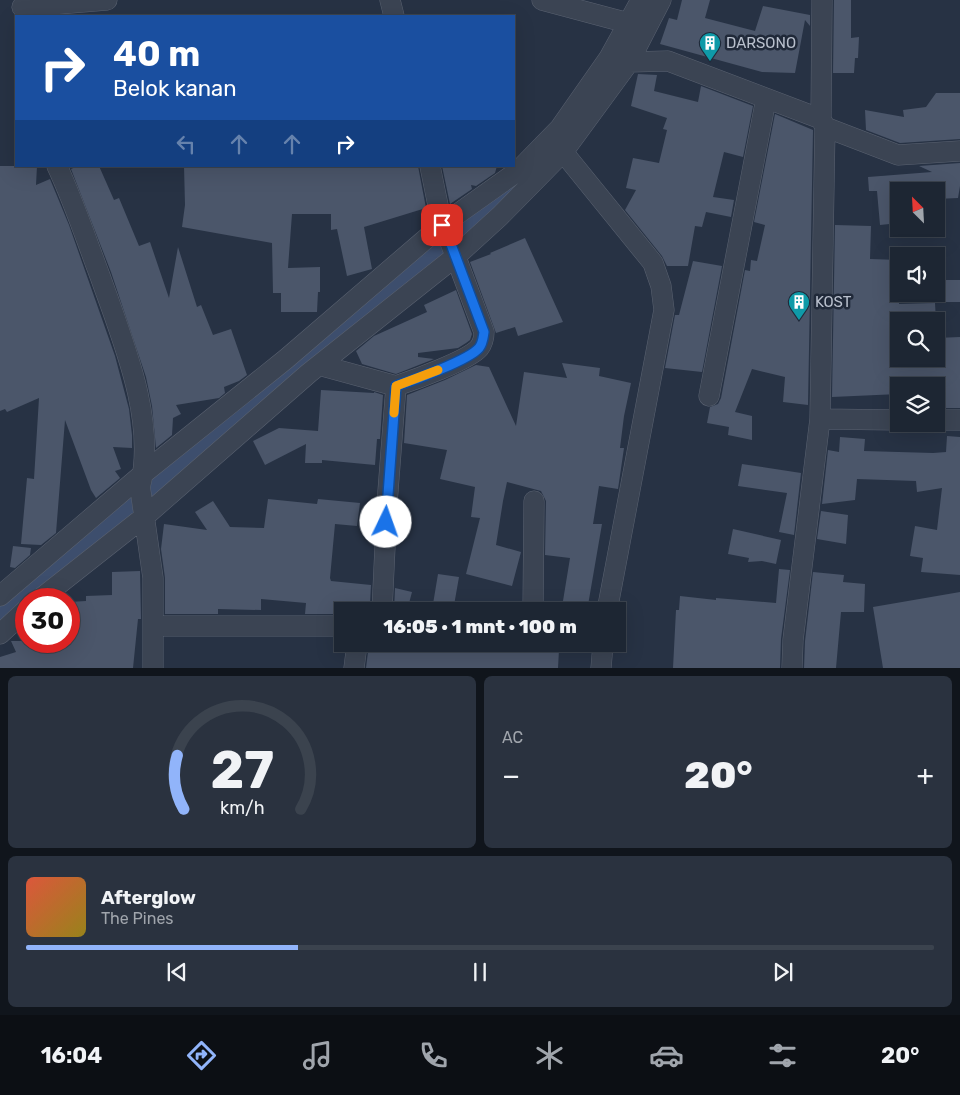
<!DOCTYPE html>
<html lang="id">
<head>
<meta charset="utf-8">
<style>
  :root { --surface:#1d2633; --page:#2a323f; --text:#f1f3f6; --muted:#a0a5ac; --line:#3b434e; --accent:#91b4fa }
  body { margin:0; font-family:Rubik,sans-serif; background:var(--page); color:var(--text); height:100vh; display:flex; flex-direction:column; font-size:19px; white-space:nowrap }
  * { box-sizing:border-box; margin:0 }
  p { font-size:16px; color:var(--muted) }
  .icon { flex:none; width:28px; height:28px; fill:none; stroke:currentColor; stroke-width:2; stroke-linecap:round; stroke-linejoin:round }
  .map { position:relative; height:668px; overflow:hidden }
  .details { display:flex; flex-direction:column; gap:8px; padding:8px; background:#10151c; flex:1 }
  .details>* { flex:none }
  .hud { position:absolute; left:15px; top:15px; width:500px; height:152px; border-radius:0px; box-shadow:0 5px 20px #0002,0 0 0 1px var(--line); background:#1a4fa0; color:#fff; overflow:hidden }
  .needle { width:32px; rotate:336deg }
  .fabs { position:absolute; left:890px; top:182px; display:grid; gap:10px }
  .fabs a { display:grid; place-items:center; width:55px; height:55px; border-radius:0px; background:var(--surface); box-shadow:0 5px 20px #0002,0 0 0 1px var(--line); font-size:25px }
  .speed { position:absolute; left:15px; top:588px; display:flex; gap:10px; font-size:25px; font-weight:700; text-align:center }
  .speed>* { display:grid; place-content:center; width:65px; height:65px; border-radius:50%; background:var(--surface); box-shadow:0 5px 20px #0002,0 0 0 1px var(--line); line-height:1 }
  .speed .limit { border:8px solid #d22; background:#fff; color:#111 }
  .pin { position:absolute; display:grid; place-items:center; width:42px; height:42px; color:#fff; margin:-21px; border-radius:10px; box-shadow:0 2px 8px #0006 }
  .me { position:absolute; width:55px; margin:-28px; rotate:3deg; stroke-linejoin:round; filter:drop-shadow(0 0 4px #0008) }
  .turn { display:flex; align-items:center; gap:18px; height:105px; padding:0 15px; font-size:22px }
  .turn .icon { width:65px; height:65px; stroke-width:2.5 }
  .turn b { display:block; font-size:35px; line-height:42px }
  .lanes { display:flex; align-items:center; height:48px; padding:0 15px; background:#0003; justify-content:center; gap:25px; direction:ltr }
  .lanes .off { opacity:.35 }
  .big { font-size:38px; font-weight:800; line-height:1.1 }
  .details .tile { flex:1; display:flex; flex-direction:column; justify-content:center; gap:8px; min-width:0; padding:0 18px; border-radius:8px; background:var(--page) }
  .details .dial { align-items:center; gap:0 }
  .dial svg { height:130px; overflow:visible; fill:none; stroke:var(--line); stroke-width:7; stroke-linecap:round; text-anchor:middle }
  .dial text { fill:var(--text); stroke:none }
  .song { display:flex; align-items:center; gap:15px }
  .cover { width:60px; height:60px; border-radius:8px; background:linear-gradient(135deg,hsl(10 70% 55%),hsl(50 70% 35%)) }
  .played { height:5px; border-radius:2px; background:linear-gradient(90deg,var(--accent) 30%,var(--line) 30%) }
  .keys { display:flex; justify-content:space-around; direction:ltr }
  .heat { display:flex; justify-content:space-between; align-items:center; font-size:28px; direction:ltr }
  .details .tiles { flex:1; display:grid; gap:8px; grid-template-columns:1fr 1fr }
  .tile:last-child { grid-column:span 2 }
  .trip { position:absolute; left:334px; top:602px; width:292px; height:50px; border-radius:0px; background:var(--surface); box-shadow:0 5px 20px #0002,0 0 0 1px var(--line); font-weight:800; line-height:50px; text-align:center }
  .menu { display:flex; height:80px; justify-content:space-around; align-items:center; background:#0c0f14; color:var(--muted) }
  .menu .icon { width:35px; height:35px }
  .menu .selected { color:var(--accent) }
  .menu b { font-size:22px; color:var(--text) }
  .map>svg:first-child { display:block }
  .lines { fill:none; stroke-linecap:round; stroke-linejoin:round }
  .canal { stroke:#3d4e6d; stroke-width:24 }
  .building { fill:#4b566a }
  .minor-casing { stroke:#5a6271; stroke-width:21 }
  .minor { stroke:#3b4453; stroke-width:20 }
  .route-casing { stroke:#114b97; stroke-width:12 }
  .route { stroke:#1a73e8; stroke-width:9 }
  .slow { stroke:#f59e0b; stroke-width:9 }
  .labels { text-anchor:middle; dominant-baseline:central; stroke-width:5; stroke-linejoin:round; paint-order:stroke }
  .poi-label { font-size:15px; fill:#b9c0cd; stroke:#202939; text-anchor:start }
</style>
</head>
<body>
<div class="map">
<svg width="960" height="668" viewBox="0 0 960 668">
  <rect width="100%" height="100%" fill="#273244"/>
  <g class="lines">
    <path class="canal" d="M0,620l403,-337 68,-56 55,-50 5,-6"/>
  </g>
  <path class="building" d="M682,0h28l-5,18 50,13 8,-25 47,9v11l-5,-6 -10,53 -33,-1 -102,-28 9,-26 8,2z
    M834,0h17v38l8,-1 -1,21h-3l-1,15h-21z
    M638,74l19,1 -3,16 44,11 3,-16 52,20 -10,51 -19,-5 -11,45 21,3 -3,17 -25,-5 -4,15 -7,-1 -7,40h-21l-5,-10 -37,-46 11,-20 -10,-2 7,-30 26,5 8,-33 -4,-1 4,-11 -36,-12z
    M936,93h24v46l-60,4 -34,-13 -1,-20 39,7 -1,-7 23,-3z
    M775,114l38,16 -5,275 -25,-3 2,-25 -33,-8 -17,43 17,4v24l-24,-5 1,-8 -22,-4 3,-16 8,-3 3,-6 24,-128 5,1 1,-11 6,1 8,-36 -11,-3z
    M960,163v23l-2,12 -22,1v-8h-37v32l-19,2 -3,-34h-8l-1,-14 64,-5 -13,-6z
    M0,166h37l-1,19 14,-6 19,46 46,131 14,53 3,26v13l-19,-1 8,22 -6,2 5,7 -24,20 -5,-8 -26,-70 -9,113 -15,12 -20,-1 6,-66 7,1 5,-81 -32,14 -2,-3 -5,2z
    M78,166h21l15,34 5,-2 20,48 11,-4 19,56 9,-51 19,60 4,-2 12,30 18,-6 16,46 -8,6 -15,6 1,6 -6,5 -43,7 5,9 -8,4 -1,17 -16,13 -4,-42 -6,-29 -35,-105 -40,-103z
    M184,166h234l8,42 -62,19 8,42 -25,7 -10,-47 -6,1v-16h-39l-4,54 32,-1v25h-2l-1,20h-36v-19h-8l-1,-50 -90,-16 3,-22z
    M442,166h55l-2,7 -19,13 -5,-1 1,4 -22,15z
    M835,225l36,1 -1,33 29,1v44l36,-1 1,18h-37v38h37v-21l24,-1v71h-18v-22h-43v8l-67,3z
    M525,238l38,84 -45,14 -3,-9 -19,6 -26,-71 21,-8 -1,-1z
    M693,261l29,5 -20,106 -37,-4 10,-53h4z
    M936,280h24v22h-24z
    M456,290l16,44 -2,6 -4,3 -8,5 -40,5v4l16,2 -38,15 -34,-10 -6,-13 18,-15 53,-24 -3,-7z
    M562,363l38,5 -1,8 32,7 -7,33 -4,32h4l-6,41 -19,-3 -6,38h9l-15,87 -25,-4 8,-49 -25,-3 1,-54 -5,-10 -34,-9 -4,19 -7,44 25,7 -9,34 -46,-12 14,-56 -9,-1 4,-30 -35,-8 7,-29 -43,-7 3,-48 38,-15 31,-15 13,2 27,59 8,-54 43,6z
    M321,390l53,3v-1l9,3 -3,44h-3l-2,26 -53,-5v3h-17l1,-19 -41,21 -12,-24 26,-13 39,3z
    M947,436l13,1v138l-39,-3 2,-14 -13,-2 5,-30 22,4 5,-42 -25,4 -1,-11 -59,-2 -2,21 -33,4 6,-54 11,2 1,-15 25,2 -1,12 69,2 13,-1z
    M742,464l59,9 -7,62 -15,-3 8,-39 -49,-7z
    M268,499l49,5 1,-5 42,4 -3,23 -22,-2 -5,54 1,3 40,4 -1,20 -3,-1v7h-25v3h-37l1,-11 -45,-4v11l-43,-1v5h-53v-36l-4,-29 3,-25 43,6 -12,-18 18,-11 17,26 34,1z
    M821,511l27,4 -2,29 -29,-5z
    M733,529l48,11 -5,24 -14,-3 -14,1 1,-4 -21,-4z
    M13,546l18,2 -1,7 -15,13 -5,-1z
    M779,569l11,1 -9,69 -1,29h-107l3,-58h3l1,-14 36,4v-2l60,5z
    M140,571l1,48h-3l-5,49h-133v-11l16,-5 -5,-11h58v-39l17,-1v-5l26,-1v-23z
    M813,572l31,3 -1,7 22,2 -1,28h-23l-5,56h-32l1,-27z
    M438,574l21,3 -6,34 -21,-1z
    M395,588l17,4 -5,19h-13z
    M960,592v76h-77l-10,-61z
    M369,644h29l-1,2 79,-2 22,3v-3h21v2l40,4 -1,18h-192z"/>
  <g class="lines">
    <g class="minor-casing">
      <path id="minor" d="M390,0l4,16
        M542,0l86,23
        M22,7l85,-7
        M629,62l39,-1 153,58
        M825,127l73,28 62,-4
        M563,152l90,111 8,23 3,24 -57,301
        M57,166c17,36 29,73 43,110 22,63 57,144 40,211l13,91v90
        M319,365l77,21 -9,118 -5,107
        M396,386c18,-6 73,-26 83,-38 4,-5 5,-10 5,-16l-38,-101 -4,-6 -12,-59
        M709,396l57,-297
        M820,419l79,1
        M936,420h24
        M0,596l144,-123 142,-114 156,-134 76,-54 42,-43 49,-70 32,-58
        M40,599l104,-82 165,-144 146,-116 45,-41 63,-64 66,-90 32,-62
        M533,611l1,-110
        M153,626h189
        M0,634l26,-24
        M354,668l3,-24
        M601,668l2,-24
        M792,668l1,-28 27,-221 5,-292 -4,-8 1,-119"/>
    </g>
    <use href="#minor" class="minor"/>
  </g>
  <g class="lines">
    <g class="route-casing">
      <path id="route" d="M386,522l10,-136c18,-6 73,-26 83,-38 4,-5 4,-10 5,-16l-38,-101 -4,-6"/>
    </g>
    <use href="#route" class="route"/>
    <path class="slow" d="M394,413l2,-27 42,-16"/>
  </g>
  <defs>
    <g id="building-pin" transform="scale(1.125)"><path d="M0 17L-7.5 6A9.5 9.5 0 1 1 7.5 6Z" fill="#0f9aa8" stroke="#202939"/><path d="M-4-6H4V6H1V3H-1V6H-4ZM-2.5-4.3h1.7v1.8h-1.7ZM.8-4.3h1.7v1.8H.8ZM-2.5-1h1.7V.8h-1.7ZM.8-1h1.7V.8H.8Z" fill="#fff"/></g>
  </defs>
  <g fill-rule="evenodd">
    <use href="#building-pin" x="710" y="43"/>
    <use href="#building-pin" x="799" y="302"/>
  </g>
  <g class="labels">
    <g class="poi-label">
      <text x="726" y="43">DARSONO</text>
      <text x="815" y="302">KOST</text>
    </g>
  </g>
</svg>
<div class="fabs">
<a><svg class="needle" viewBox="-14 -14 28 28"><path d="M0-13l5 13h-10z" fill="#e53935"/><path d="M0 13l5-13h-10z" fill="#a0a5ac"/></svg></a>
<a><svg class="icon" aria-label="sound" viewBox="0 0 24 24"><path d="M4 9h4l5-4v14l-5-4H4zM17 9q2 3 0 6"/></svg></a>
<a><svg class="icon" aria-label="search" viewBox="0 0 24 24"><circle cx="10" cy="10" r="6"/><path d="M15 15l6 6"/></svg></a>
<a><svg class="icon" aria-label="layers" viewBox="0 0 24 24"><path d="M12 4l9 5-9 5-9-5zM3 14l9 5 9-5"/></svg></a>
</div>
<div class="speed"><div class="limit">30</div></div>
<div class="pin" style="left:442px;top:225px;background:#d93025"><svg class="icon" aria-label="arrive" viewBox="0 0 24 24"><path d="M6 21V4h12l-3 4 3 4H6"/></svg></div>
<svg class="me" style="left:386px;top:522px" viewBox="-20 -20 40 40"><circle r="19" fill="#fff"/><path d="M0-13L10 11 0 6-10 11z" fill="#1a73e8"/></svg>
<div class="trip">16:05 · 1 mnt · 100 m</div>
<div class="hud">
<div class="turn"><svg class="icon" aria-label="right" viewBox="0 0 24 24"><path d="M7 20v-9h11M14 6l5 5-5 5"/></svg><div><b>40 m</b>Belok kanan</div></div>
<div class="lanes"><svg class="icon off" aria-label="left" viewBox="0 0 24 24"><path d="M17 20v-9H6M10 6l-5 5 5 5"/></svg><svg class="icon off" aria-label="ahead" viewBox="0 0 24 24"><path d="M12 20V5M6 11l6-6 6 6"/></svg><svg class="icon off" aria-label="ahead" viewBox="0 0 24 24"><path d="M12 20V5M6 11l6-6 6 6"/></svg><svg class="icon" aria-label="right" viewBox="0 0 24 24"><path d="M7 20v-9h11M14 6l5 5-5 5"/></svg></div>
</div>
</div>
<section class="details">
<div class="tiles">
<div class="tile dial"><svg viewBox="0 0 100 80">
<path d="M14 69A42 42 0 1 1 86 69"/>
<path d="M14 69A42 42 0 0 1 10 36" stroke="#91b4fa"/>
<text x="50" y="56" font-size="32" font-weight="700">27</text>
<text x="50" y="72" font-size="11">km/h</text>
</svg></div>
<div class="tile"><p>AC</p>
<div class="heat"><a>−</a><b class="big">20°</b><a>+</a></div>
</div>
<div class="tile">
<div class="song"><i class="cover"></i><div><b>Afterglow</b><p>The Pines</p></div></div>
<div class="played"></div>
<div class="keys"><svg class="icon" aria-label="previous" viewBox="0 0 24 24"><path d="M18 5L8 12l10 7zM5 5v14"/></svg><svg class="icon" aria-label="pause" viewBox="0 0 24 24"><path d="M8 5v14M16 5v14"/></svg><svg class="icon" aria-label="next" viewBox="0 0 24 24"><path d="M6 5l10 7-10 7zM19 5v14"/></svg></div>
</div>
</div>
</section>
<nav class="menu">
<b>16:04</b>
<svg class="icon selected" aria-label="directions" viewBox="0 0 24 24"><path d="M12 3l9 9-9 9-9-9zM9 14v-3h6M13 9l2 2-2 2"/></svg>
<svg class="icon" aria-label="music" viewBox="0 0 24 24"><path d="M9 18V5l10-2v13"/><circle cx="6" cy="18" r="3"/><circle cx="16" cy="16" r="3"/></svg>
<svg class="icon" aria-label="phone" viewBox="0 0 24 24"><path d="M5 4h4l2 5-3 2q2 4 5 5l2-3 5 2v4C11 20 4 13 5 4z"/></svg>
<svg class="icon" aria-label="climate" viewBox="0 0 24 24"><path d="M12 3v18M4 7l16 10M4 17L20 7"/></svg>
<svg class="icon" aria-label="car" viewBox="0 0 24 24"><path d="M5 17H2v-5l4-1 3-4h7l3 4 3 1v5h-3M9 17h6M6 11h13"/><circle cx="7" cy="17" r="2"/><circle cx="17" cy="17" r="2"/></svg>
<svg class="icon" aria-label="filters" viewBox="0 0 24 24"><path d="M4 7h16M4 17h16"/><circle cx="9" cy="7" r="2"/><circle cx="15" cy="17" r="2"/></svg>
<b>20°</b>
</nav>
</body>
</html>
